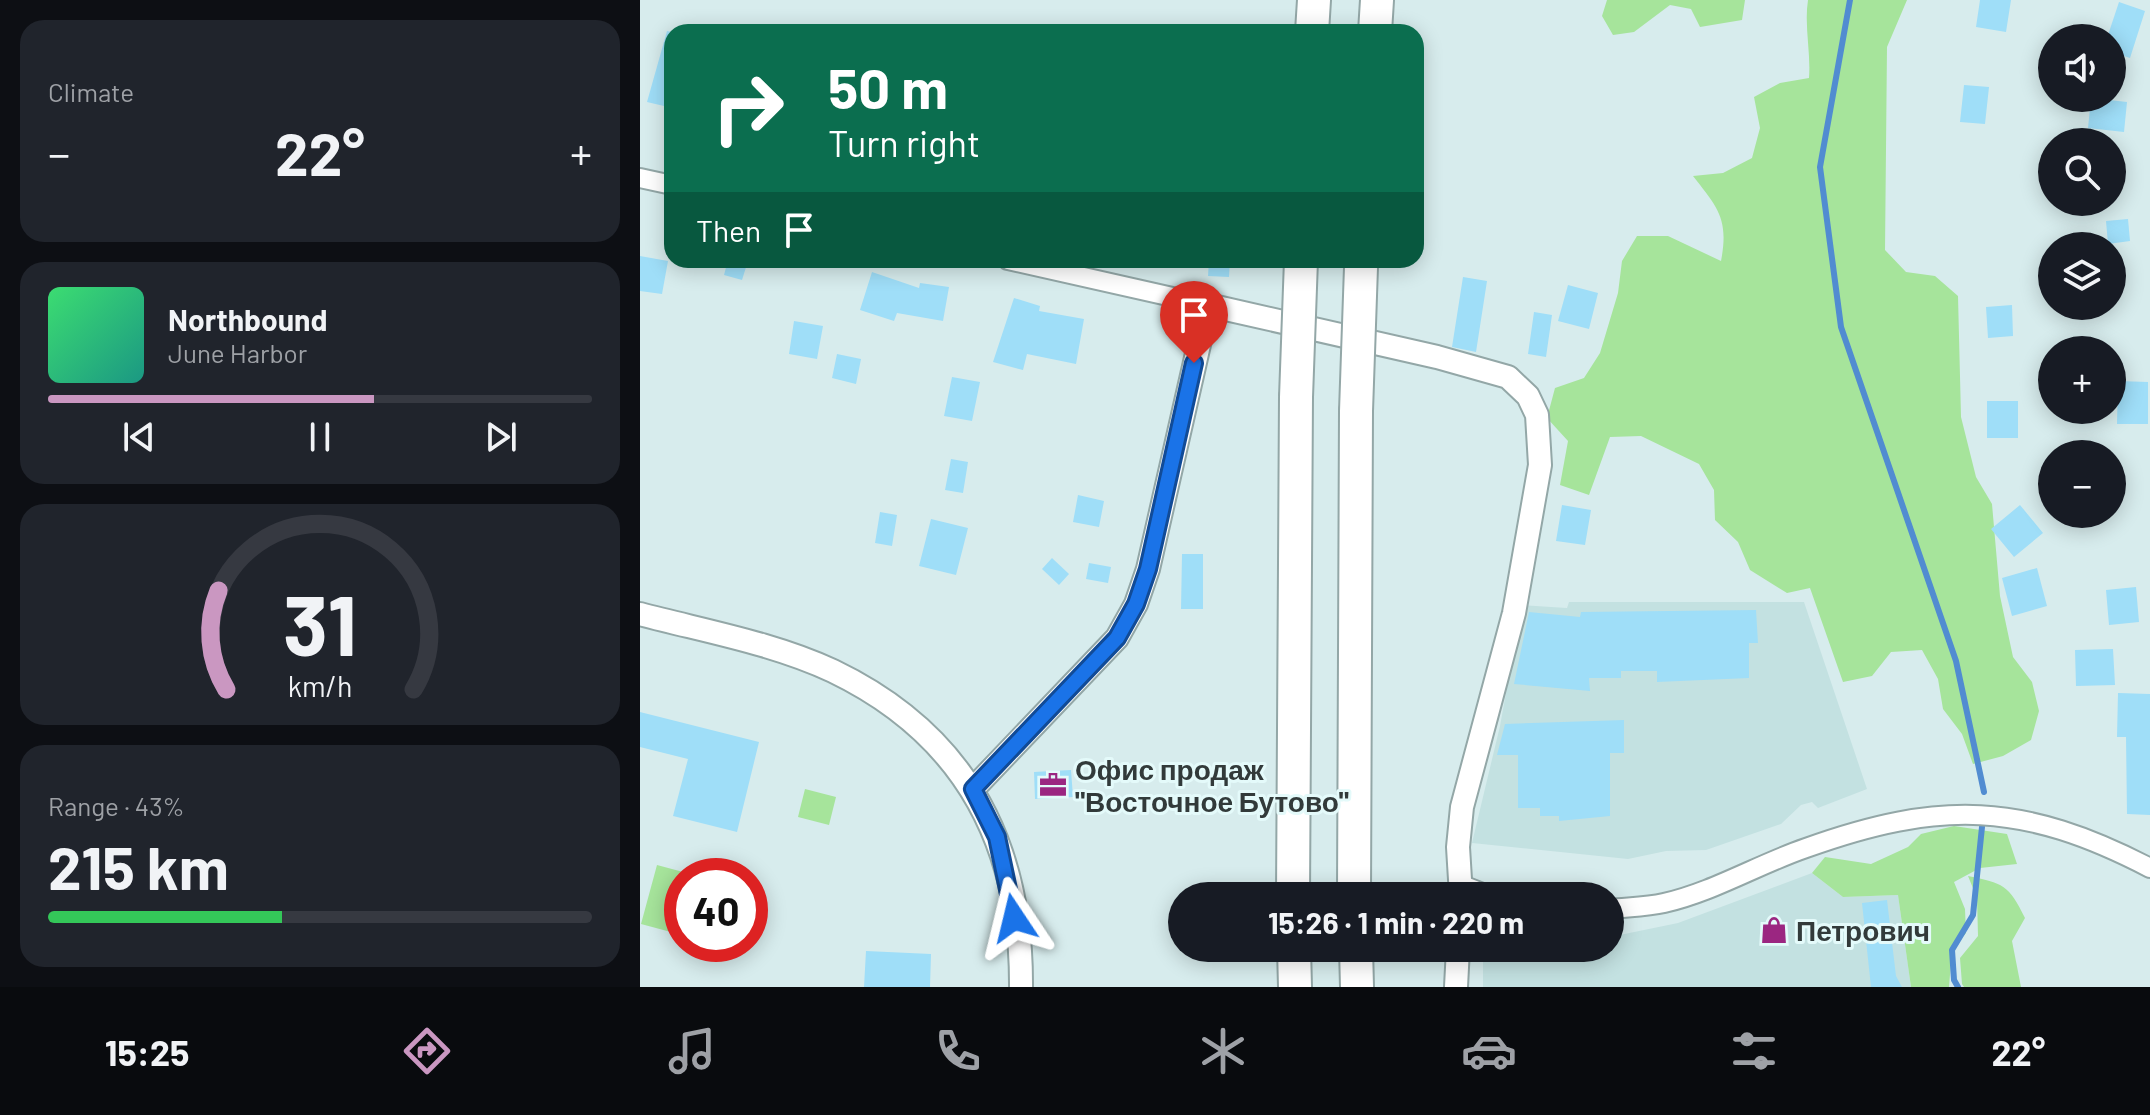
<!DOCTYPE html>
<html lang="en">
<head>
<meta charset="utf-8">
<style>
  :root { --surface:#171b24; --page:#20242c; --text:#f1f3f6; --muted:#9ea1a6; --line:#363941; --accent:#ca97c1 }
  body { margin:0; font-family:Barlow,sans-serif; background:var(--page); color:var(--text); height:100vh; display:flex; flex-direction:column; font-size:30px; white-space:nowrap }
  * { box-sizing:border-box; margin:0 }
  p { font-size:26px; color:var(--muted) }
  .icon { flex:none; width:44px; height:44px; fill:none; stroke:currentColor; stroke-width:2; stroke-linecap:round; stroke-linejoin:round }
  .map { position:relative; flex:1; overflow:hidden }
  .panel { display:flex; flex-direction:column; gap:20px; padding:20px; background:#0d0f14; width:640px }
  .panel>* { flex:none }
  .top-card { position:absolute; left:24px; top:24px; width:760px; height:244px; border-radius:24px; box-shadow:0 4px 20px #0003; background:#0b6e4f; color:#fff; overflow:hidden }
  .controls { position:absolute; left:1398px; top:24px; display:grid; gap:16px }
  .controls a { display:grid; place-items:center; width:88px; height:88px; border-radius:50%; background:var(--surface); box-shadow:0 4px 20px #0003; font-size:40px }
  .speed { position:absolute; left:24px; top:858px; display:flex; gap:16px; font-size:40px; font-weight:700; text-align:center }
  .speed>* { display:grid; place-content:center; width:104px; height:104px; border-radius:50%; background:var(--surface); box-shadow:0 4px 20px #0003; line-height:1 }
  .speed .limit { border:12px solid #d22; background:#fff; color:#111 }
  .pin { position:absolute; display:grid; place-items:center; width:68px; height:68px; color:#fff; margin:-82px -34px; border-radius:50% 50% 50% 0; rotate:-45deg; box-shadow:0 0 8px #0007 }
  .pin .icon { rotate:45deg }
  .me { position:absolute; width:88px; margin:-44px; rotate:350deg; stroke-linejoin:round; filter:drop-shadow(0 0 6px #0008) }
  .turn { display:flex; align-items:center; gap:28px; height:168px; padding:0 32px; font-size:36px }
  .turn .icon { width:104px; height:104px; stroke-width:2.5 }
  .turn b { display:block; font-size:56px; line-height:68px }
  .then { display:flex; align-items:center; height:76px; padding:0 32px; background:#0003; gap:16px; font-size:30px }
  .big { font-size:60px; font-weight:700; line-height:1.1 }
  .panel .tile { flex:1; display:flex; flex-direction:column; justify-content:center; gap:12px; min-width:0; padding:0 28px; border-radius:24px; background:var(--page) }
  .panel .dial { align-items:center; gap:0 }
  .dial svg { height:208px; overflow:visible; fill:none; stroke:var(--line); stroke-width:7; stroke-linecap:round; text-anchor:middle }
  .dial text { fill:var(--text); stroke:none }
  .song { display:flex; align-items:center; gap:24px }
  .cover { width:96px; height:96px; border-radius:12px; background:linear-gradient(135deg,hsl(140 70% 55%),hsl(170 70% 35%)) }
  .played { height:8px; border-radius:4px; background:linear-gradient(90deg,var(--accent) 60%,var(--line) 60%) }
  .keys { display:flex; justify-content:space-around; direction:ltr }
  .heat { display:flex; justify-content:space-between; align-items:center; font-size:44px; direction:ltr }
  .charge { height:12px; border-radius:6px; background:linear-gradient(90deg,#34c759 43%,var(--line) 0) }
  .trip { position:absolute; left:528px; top:882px; width:456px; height:80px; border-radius:40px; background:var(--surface); box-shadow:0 4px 20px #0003; font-weight:700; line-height:80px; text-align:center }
  .dock { display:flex; height:128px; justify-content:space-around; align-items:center; background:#090b0e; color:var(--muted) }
  .dock .icon { width:56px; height:56px }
  .dock .on { color:var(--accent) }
  .dock b { font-size:36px; color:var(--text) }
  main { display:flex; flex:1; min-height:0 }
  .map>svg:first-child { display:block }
  .built { fill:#c3e1e1 }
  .green { fill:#a6e49b }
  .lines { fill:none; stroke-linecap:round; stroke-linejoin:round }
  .stream { stroke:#518cd1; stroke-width:6 }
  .building { fill:#9fdef8 }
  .minor-casing { stroke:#93a7a7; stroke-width:22 }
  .tertiary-casing { stroke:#93a7a7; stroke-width:26 }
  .motorway-casing { stroke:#93a7a7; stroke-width:36 }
  .minor { stroke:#fff; stroke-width:18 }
  .tertiary { stroke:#fff; stroke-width:22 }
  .motorway { stroke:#fff; stroke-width:32 }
  .motorway-bridge-casing { stroke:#93a7a7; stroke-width:36; stroke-linecap:butt }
  .motorway-bridge { stroke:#fff; stroke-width:32 }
  .route-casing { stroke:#114b97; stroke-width:20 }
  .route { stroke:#1a73e8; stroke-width:14 }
  .labels { text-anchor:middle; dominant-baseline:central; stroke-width:6; stroke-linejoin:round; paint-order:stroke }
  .poi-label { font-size:28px; font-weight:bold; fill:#323a3a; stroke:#e4fafa; text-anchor:start }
</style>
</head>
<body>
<main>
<section class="panel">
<div class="tile"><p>Climate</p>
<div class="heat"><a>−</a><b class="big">22°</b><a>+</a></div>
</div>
<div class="tile">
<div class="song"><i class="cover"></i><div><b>Northbound</b><p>June Harbor</p></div></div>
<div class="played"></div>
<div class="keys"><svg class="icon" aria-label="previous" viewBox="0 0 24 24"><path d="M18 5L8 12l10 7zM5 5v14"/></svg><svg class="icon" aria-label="pause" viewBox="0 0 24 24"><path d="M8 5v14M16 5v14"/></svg><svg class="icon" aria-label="next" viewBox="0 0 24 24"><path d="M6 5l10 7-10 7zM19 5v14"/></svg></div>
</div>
<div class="tile dial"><svg viewBox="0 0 100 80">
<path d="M14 69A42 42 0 1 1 86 69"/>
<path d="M14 69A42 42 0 0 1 11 31" stroke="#ca97c1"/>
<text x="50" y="56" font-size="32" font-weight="700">31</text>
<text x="50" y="72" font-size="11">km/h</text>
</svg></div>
<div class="tile"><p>Range · 43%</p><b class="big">215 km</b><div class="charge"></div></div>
</section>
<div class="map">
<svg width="1510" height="987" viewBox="0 0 1510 987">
  <rect width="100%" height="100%" fill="#d7eced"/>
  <path class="built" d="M929,602h235l63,187 -49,19 -6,-6 -11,3 -20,19 -75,26 -40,1 -38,8 -156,-16 28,-117 22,-121 45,3z
    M1172,873l31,24 55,-2 13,92h-428v-26l8,-13h119v-11l68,-14z"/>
  <path class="green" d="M967,0h138l-3,20 -42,7 -9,-18 -21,-4 -36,27 -21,3 -11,-19z
    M1168,0h99l-20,47 -2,203 21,22 29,4 23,20 3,121 15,60 16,27 8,92 13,61 19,25 7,29 -8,29 -28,16 -30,8 -11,-30 -19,-25 -5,-30 -16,-29 -31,2 -19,24 -29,6 -33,-94 -23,5 -37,-23 -12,-28 -23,-22 -1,-30 -15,-26 -58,-28 -31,1 -21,58 -29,-10 8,-44 -21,-23 8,-30 29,-10 16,-25 18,-60 4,-32 15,-25h31l53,25c8,-42 -3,-53 -28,-85l30,-3 29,-15 8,-30 -6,-31 26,-14 29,-5c2,-26 -5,-52 -1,-78z
    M165,789l31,8 -7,28 -31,-8z
    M1314,826l53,8 10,30 -37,4 -26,14 11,27 1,24 -14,17 -3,37h-38l-13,-92 -55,2 -31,-24 13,-16 46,7 37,-17 13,-13z
    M17,865l41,11h-16v59l-41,-11z
    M1328,876c35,7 41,9 57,42l-13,23 9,46h-57l-2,-3 -2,-26 18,-22 -1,-38z"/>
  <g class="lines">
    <path class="stream" d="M1210,0l-30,167 21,160 115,334 28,131
      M1318,987l-4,-7 -2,-30 21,-35 9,-88"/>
  </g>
  <path class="building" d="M1340,0h31l-5,32 -30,-5z
    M1479,2l26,9 -15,47 -18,-6v-14h-5z
    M27,31l5,1v49l-8,25 -17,-4z
    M1324,85l25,2 -4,37 -25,-2z
    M1451,98l36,4 -3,30 -36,-4z
    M1488,219l2,22 -22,3 -2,-23z
    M0,256l28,5 -6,33 -22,-3z
    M88,260l19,4 -5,16 -18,-5z
    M569,260h21l-1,17 -21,-1z
    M232,272l47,16 1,-5 29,4 -6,34 -46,-8 -3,8 -34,-11z
    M823,277l24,4 -11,71 -24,-5z
    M928,285l30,8 -9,36 -31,-8z
    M374,298l26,8 -1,5 45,8 -8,45 -49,-10 -4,16 -30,-8z
    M1372,305l1,31 -25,2 -2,-31z
    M894,312l18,3 -6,42 -18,-3z
    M154,321l29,5 -6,33 -28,-5z
    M197,354l24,5 -5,25 -24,-6z
    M312,377l28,5 -8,39 -28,-5z
    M1478,381l30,1v42h-31z
    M1347,401h31v37h-31z
    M311,459l17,3 -5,31 -18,-3z
    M438,495l26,6 -5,26 -26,-5z
    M922,505l29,5 -6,35 -29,-4z
    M1380,505l23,28 -29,24 -23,-28z
    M240,512l17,3 -5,31 -17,-3z
    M291,519l37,9 -12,47 -37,-9z
    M542,554h21v55h-22z
    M412,558l17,16 -10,11 -17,-16z
    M449,563l22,4 -3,16 -22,-4z
    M1397,568l10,38 -35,10 -10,-38z
    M1496,587l3,35 -30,3 -3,-35z
    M1116,610l2,33h-9v35l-92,4v-11h-36v7h-32l1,13 -76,-7 15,-72 51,5 1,-5z
    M1473,649l2,36 -39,1 -1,-36z
    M1478,693l32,1v121l-23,-1 -1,-77h-9z
    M0,712l119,30 -22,90 -64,-16 15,-57 -48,-12z
    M984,720v33h-14v63l-51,5v-5h-19v-8h-22v-53h-21l8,-31z
    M431,770l2,27 -38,2 -1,-27z
    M1247,900l9,76 6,11h-31l-9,-84z
    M226,951l65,3 -1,33h-66z"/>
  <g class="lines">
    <g class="minor-casing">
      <path id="minor" d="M0,178l32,7
        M368,260l200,45
        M822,885l28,11
        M970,909c18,-2 37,-2 54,-6 49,-11 95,-39 142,-55 134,-48 217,-46 344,20"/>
    </g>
    <g class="tertiary-casing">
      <path id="tertiary" d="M0,614c64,17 133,29 193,57 131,63 189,172 188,316
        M333,789l144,-151 19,-34 12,-35 60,-264 229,52 71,20 20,19 9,19 3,50 -26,148 -52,194 -4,40 3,49
        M816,987l2,-39"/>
    </g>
    <g class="motorway-casing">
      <path id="motorway" d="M672,32l2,-32
        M735,32l2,-32
        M653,896l3,-499
        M714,896l2,-485
        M654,948l1,39
        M716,948l1,39"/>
    </g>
    <use href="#minor" class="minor"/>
    <use href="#tertiary" class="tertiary"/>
    <use href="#motorway" class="motorway"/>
    <g class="motorway-bridge-casing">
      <path id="motorway-bridge" d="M656,397l5,-137
        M716,411l5,-144"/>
    </g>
    <use href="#motorway-bridge" class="motorway-bridge"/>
  </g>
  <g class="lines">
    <g class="route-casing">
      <path id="route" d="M374,918l-17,-81 -24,-48 144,-151 19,-34 12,-35 46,-206"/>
    </g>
    <use href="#route" class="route"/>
  </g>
  <defs>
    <g id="office-bare" transform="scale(2.16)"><path d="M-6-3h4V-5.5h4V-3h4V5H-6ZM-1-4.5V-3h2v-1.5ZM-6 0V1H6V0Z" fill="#9b2681" stroke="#e4fafa" stroke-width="2.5" paint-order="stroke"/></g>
    <g id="shop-bare" transform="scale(2.16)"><path d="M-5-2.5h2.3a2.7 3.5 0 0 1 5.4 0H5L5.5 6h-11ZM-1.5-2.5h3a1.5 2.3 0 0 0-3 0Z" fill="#9b2681" stroke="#e4fafa" stroke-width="2.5" paint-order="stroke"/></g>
  </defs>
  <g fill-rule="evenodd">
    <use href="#office-bare" x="413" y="785"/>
    <use href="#shop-bare" x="1134" y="930"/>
  </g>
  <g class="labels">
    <g class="poi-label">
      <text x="435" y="769">Офис продаж<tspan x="435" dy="32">"Восточное Бутово"</tspan></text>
      <text x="1156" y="930">Петрович</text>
    </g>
  </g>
</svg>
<div class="controls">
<a><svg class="icon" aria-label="sound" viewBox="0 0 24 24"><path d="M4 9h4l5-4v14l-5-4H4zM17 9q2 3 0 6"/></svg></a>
<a><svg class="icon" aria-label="search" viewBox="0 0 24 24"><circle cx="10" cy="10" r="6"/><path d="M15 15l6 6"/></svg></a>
<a><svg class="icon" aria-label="layers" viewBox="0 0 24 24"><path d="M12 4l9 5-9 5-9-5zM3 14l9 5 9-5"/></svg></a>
<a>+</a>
<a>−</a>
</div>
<div class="speed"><div class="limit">40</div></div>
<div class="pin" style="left:554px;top:363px;background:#d93025"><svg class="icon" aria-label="arrive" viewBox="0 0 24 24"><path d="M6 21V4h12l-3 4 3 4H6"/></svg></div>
<svg class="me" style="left:374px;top:918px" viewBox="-20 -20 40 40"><path d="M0-17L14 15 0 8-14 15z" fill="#1a73e8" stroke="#fff" stroke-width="4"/></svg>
<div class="trip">15:26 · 1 min · 220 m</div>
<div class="top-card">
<div class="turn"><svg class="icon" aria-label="right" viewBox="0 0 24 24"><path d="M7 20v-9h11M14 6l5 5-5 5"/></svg><div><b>50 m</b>Turn right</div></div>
<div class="then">Then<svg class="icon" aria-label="arrive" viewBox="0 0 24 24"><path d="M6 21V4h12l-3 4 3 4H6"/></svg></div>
</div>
</div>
</main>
<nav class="dock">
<b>15:25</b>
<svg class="icon on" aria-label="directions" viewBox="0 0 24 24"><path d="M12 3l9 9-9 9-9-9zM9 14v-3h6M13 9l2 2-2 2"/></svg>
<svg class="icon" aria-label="music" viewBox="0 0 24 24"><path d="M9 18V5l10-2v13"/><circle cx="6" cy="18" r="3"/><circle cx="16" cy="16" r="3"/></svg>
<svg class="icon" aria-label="phone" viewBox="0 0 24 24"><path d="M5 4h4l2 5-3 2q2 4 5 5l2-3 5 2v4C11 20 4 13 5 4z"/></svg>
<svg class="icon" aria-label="climate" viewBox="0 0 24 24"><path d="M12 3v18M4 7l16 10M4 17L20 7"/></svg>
<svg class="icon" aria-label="car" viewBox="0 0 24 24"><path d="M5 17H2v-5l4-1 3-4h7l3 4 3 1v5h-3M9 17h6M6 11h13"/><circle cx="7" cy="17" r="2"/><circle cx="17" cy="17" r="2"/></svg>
<svg class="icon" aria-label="filters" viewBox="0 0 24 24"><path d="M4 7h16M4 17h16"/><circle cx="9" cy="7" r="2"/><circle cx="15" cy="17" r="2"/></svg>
<b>22°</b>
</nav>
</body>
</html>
